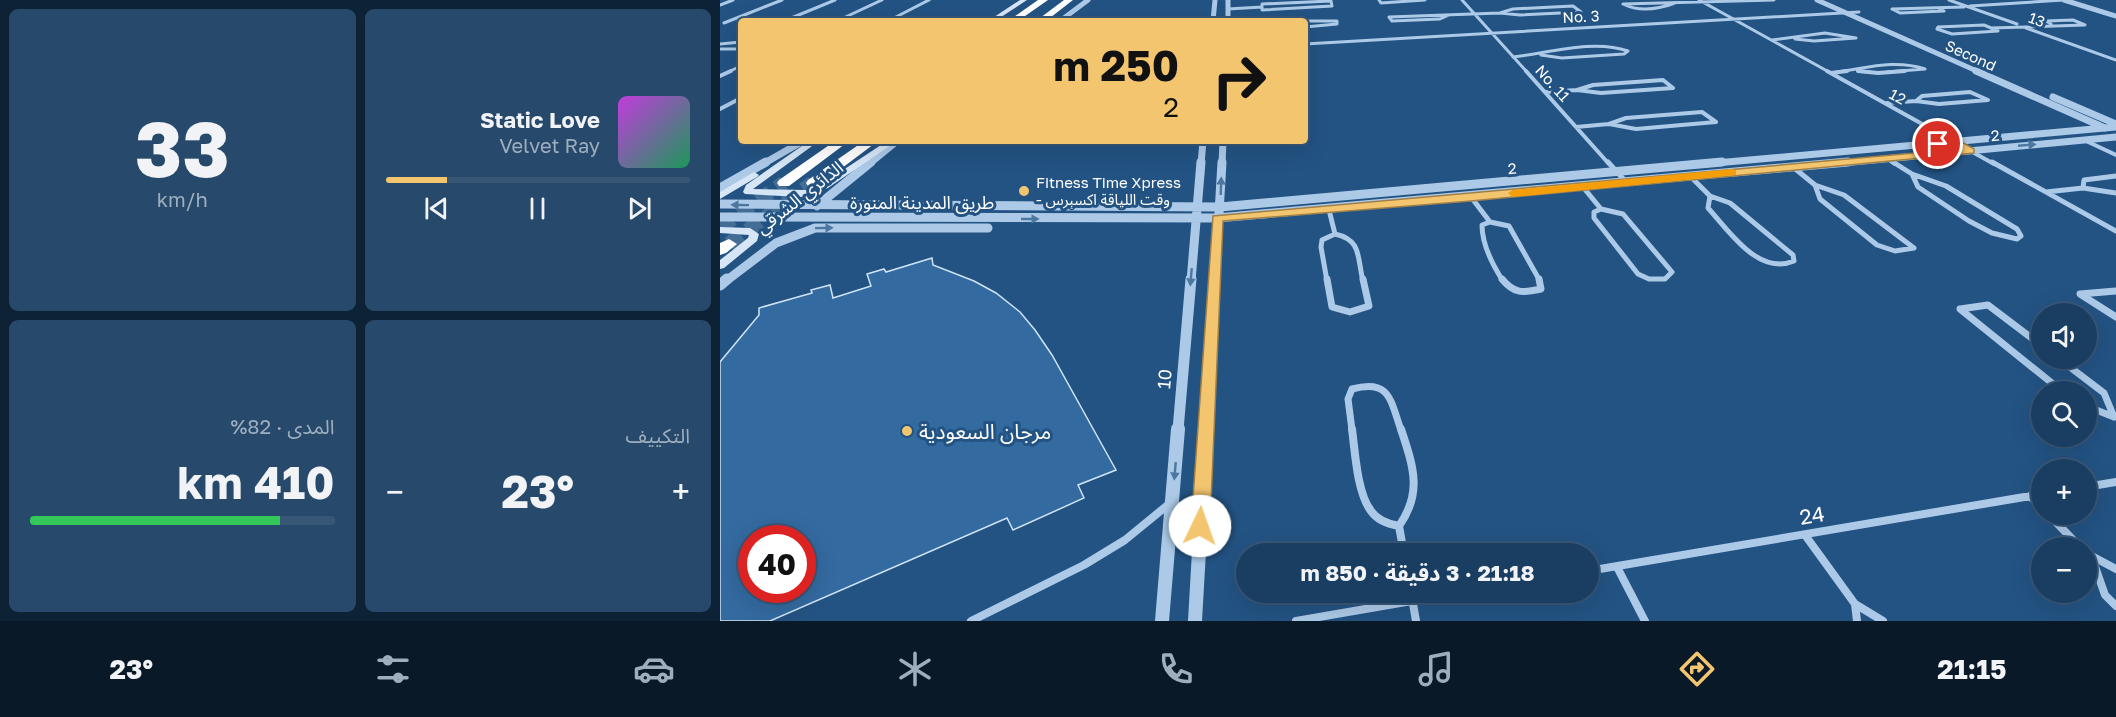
<!DOCTYPE html>
<html lang="ar">
<head>
<meta charset="utf-8">
<style>
  :root { --surface:#1a3e62; --page:#27496b; --text:#f1f3f6; --muted:#9faebe; --line:#385777; --accent:#f3c56f }
  body { margin:0; font-family:"Golos Text","Noto Sans Arabic",sans-serif; background:var(--page); color:var(--text); direction:rtl; height:100vh; display:flex; flex-direction:column; font-size:22px; white-space:nowrap }
  * { box-sizing:border-box; margin:0 }
  p { font-size:20px; color:var(--muted) }
  .icon { flex:none; width:33px; height:33px; fill:none; stroke:currentColor; stroke-width:2; stroke-linecap:round; stroke-linejoin:round }
  .map { position:relative; flex:1; overflow:hidden; direction:ltr }
  .side { display:flex; flex-direction:column; gap:9px; padding:9px; background:#0e2236; width:720px }
  .side>* { flex:none }
  .guide { position:absolute; left:18px; top:18px; width:570px; height:126px; border-radius:6px; box-shadow:0 6px 24px #0002,0 0 0 2px var(--line); direction:rtl; background:#f3c56f; color:#111; overflow:hidden }
  .controls { position:absolute; left:1311px; top:303px; display:grid; gap:12px }
  .controls a { display:grid; place-items:center; width:66px; height:66px; border-radius:50%; background:var(--surface); box-shadow:0 6px 24px #0002,0 0 0 2px var(--line); font-size:30px }
  .speed { position:absolute; left:18px; top:525px; display:flex; gap:12px; font-size:30px; font-weight:700; text-align:center }
  .speed>* { display:grid; place-content:center; width:78px; height:78px; border-radius:50%; background:var(--surface); box-shadow:0 6px 24px #0002,0 0 0 2px var(--line); line-height:1 }
  .speed .limit { border:9px solid #d22; background:#fff; color:#111 }
  .pin { position:absolute; display:grid; place-items:center; width:51px; height:51px; color:#fff; margin:-26px; border:3px solid #fff; border-radius:50%; box-shadow:0 2px 6px #0007 }
  .me { position:absolute; width:66px; margin:-33px; rotate:3deg; stroke-linejoin:round; filter:drop-shadow(0 0 4px #0008) }
  .turn { display:flex; align-items:center; gap:21px; height:126px; padding:0 30px; font-size:27px }
  .turn .icon { width:78px; height:78px; stroke-width:2.5 }
  .turn b { display:block; font-size:42px; line-height:51px }
  .big { font-size:45px; font-weight:700; line-height:1.1 }
  .side .card { flex:1; display:flex; flex-direction:column; justify-content:center; gap:9px; min-width:0; padding:0 21px; border-radius:9px; background:var(--page) }
  .side .dial { align-items:center; gap:0 }
  .dial b { font-size:78px; line-height:1 }
  .song { display:flex; align-items:center; gap:18px }
  .cover { width:72px; height:72px; border-radius:9px; background:linear-gradient(135deg,hsl(290 70% 55%),hsl(150 70% 35%)) }
  .played { height:6px; border-radius:3px; background:linear-gradient(90deg,var(--accent) 20%,var(--line) 20%) }
  .keys { display:flex; justify-content:space-around; direction:ltr }
  .heat { display:flex; justify-content:space-between; align-items:center; font-size:33px; direction:ltr }
  .charge { height:9px; border-radius:4px; background:linear-gradient(90deg,#34c759 82%,var(--line) 0) }
  .side .tiles { flex:1; display:grid; gap:9px; grid-template-columns:repeat(2,1fr) }
  .trip { position:absolute; left:516px; top:543px; width:363px; height:60px; border-radius:30px; background:var(--surface); box-shadow:0 6px 24px #0002,0 0 0 2px var(--line); font-weight:700; line-height:60px; text-align:center; direction:rtl }
  .tabs { display:flex; height:96px; justify-content:space-around; align-items:center; background:#0a1927; color:var(--muted) }
  .tabs .icon { width:42px; height:42px }
  .tabs .active { color:var(--accent) }
  .tabs b { font-size:27px; color:var(--text) }
  main { display:flex; flex:1; min-height:0 }
  .map>svg:first-child { display:block }
  .building { fill:#336aa0; stroke:#cfe3f6; stroke-width:1.5; fill-rule:evenodd }
  .lines { fill:none; stroke-linecap:round; stroke-linejoin:round }
  .motorway-tunnel { stroke:#446d96; stroke-width:15; stroke-dasharray:15 8; stroke-linecap:butt }
  .minor-far4 { stroke:#accae8; stroke-width:3 }
  .minor-far3 { stroke:#accae8; stroke-width:4 }
  .minor-far2 { stroke:#accae8; stroke-width:5 }
  .minor-far1 { stroke:#accae8; stroke-width:7 }
  .minor { stroke:#accae8; stroke-width:8 }
  .tertiary-far4 { stroke:#accae8; stroke-width:5 }
  .tertiary-far3 { stroke:#accae8; stroke-width:7 }
  .tertiary-far2 { stroke:#accae8; stroke-width:9 }
  .tertiary-far1 { stroke:#accae8; stroke-width:11 }
  .tertiary { stroke:#accae8; stroke-width:14 }
  .secondary { fill:#d6e6f7; fill-rule:evenodd }
  .motorway { fill:#fff; fill-rule:evenodd }
  .oneway { fill:#4c77a1 }
  .route { fill:#f3c56f; stroke:#9e8048; stroke-width:1.5 }
  .slow { fill:#f59e0b }
  .poi-dot { fill:#f3c56f; stroke:#235383; stroke-width:2 }
  .labels { text-anchor:middle; dominant-baseline:central; stroke-width:6; stroke-linejoin:round; paint-order:stroke }
  .far-street-label { font-size:15px; fill:#fff; stroke:#235383 }
  .far-poi-label { font-size:15px; fill:#fff; stroke:#235383; text-anchor:start }
  .street-label { font-size:18px; fill:#fff; stroke:#235383 }
  .near-poi-label { font-size:21px; fill:#fff; stroke:#235383; text-anchor:start }
  .near-street-label { font-size:21px; fill:#fff; stroke:#235383 }
</style>
</head>
<body>
<main>
<div class="map">
<svg width="1396" height="621" viewBox="0 0 1396 621">
  <rect width="100%" height="100%" fill="#235383"/>
  <path class="building" d="M212,258l1,7 41,16 22,12 24,19 15,18 17,25 64,115 -38,15 6,13 -71,32 -6,-12 -237,103h-50v-259l39,-47v-7l53,-15 -1,-3 19,-5 3,13 38,-12 -4,-12 17,-5 2,3zM32,538h50v52h-50z"/>
  <g class="lines">
    <path class="motorway-tunnel" d="M0,227l64,-44
      M9,244l84,-61"/>
    <path class="minor-far4" d="M659,0l2,3 44,-3
      M742,0l65,72
      M979,0l130,72
      M1229,0l68,24
      M611,1l1,5 -70,4v-6z
      M955,3c-16,6 -36,9 -52,1l151,-4
      M0,5l13,-5
      M853,6l8,6 -61,3 -20,-2 13,-4z
      M1250,6l94,-6
      M1218,8l6,3 -44,2 -8,-4 72,-2
      M508,9l34,-2
      M729,15l-9,4 -48,2 -3,-4 111,-4
      M172,19l37,-19
      M171,20h102
      M64,21l51,-21
      M117,21l45,-21
      M585,21h32v3l-32,3
      M4,23l58,-23
      M1264,25l14,6 -46,3 -15,-5 1,-2z
      M1271,28l94,-3 -12,-5 -27,1 5,3
      M1306,28l90,32
      M1052,40l53,-7 31,5 -42,3 -19,-2
      M0,44l21,-2
      M585,44l554,-32
      M0,49h21
      M793,57c36,-4 80,-18 115,-6l-4,3 -62,4 -21,-3
      M1138,71l12,1
      M8,72l13,-6
      M1117,72c30,-4 58,-13 88,-3l-38,3"/>
    <path class="minor-far3" d="M806,71l83,93
      M1107,71l167,93
      M1138,71l20,2 27,-2
      M1111,73l16,-2
      M0,76l11,-5
      M943,80l10,8 -72,5 -24,-3 16,-5z
      M826,92l31,-2
      M1250,92l18,8 -49,4 -23,-3 6,-5z
      M1167,103l29,-2
      M0,109l21,-11
      M982,112l14,10 -80,7 -27,-5 17,-6z
      M856,127l33,-3
      M1364,140l32,15
      M1168,159l7,5"/>
    <path class="minor-far2" d="M888,162l18,20
      M1173,162l19,12
      M1272,162l124,69
      M1073,167l22,18
      M1192,174l34,12 71,43 4,7 -4,3 -25,-6 -23,-12 -51,-34z
      M970,176l20,20
      M1095,185l29,10 70,53 -19,3 -18,-6 -57,-46z
      M863,187l18,22
      M1363,188l1,-8 32,-4
      M1326,192l37,-4 33,5
      M990,196l20,7 63,52 1,6c-36,15 -65,-30 -86,-53z
      M751,197l19,25
      M881,209l22,5 49,58 -7,7h-16l-11,-5 -44,-56v-6z
      M609,210l6,24
      M770,222l19,4 31,55
      M770,222l-8,3c0,20 10,39 21,56
      M615,234c27,6 22,23 28,47
      M607,281l-6,-34 1,-7 13,-6"/>
    <path class="minor-far1" d="M607,279l5,28 18,5 19,-6 -6,-27
      M782,279c12,15 21,14 39,10l-2,-10
      M1396,291l-36,3 36,23
      M1322,346l-54,-41 -28,4 103,83
      M1338,358l46,35 10,24
      M1366,406l28,11
      M632,430l-4,-31 4,-10c38,-10 38,10 49,41"/>
    <path class="minor" d="M632,429c3,22 5,64 19,82 6,9 17,13 28,15
      M1366,487l30,-5
      M1310,496l12,12
      M1328,514l33,34
      M679,526l5,28
      M679,526c24,-34 14,-60 2,-97
      M1085,535l50,69 28,17
      M1366,553l30,16
      M1372,558l13,37 11,11
      M897,567l28,54
      M868,571l454,-77
      M691,592l5,29
      M1135,604l2,17
      M251,621l113,-56 41,-25 44,-36
      M576,621l168,-29"/>
    <path class="tertiary-far4" d="M508,0v21
      M1097,0l162,72
      M1344,0l52,16
      M340,21l28,-21
      M493,21l2,-21"/>
    <path class="tertiary-far3" d="M1256,71l129,57
      M1333,97l63,27
      M43,164l40,-23
      M149,164l28,-23
      M481,164l2,-23
      M502,164l1,-23
      M985,164l411,-37
      M1112,164l284,-27"/>
    <path class="tertiary-far2" d="M0,188l46,-26
      M0,204l500,3 502,-45
      M97,206l54,-44
      M0,217l497,1 631,-56
      M6,281l50,-38 39,-15h173
      M471,281l10,-119
      M495,281l7,-119"/>
    <path class="tertiary-far1" d="M0,285l7,-6
      M458,430l13,-151
      M486,430l9,-151"/>
    <path class="tertiary" d="M442,621l16,-192
      M475,621l11,-192"/>
    <path class="secondary" d="M300,0h7l-32,21h-7z
      M89,141h10l-66,48 54,1 15,-6 65,-43h10l-69,47 -15,6 -12,3 -56,-3 -2,-2 3,-7z
      M34,172l5,3 -2,2 -37,22v-7z
      M0,227l30,1 9,6 -2,7 -33,27 -4,1v-9l28,-22 1,-3 -29,-2z"/>
    <path class="motorway" d="M318,0h10l-30,21h-10z
      M344,0h9l-27,21h-10z
      M115,141h14l-60,45h-10l-2,-3 2,-3z
      M144,141h14l-60,45h-10l-2,-3 2,-3z
      M9,239l8,5 -11,9 -6,2v-12z"/>
  </g>
  <defs><path id="oneway-solid" d="M-6-.8H1V-3.2L6.5 0L1 3.2V.8H-6Z" transform="scale(1.5)"/></defs>
  <g class="oneway">
    <use href="#oneway-solid" transform="translate(1307 145) rotate(-5)"/>
    <use href="#oneway-solid" transform="translate(501 186) rotate(-88)"/>
    <use href="#oneway-solid" transform="translate(20 205) rotate(-179)"/>
    <use href="#oneway-solid" transform="translate(310 219)"/>
    <use href="#oneway-solid" transform="translate(104 228) rotate(-1)"/>
    <use href="#oneway-solid" transform="translate(471 277) rotate(95)"/>
    <use href="#oneway-solid" transform="translate(455 471) rotate(95)"/>
  </g>
  <path class="route" d="M1238,140l16,9v4l-503,48 -248,20 -13,305 -3,6 -7,2 -6,-2 -3,-6 22,-310 747,-67c-8,-6 -19,1 -27,-5l5,-3z"/>
  <path class="slow" d="M1012,169l4,1v5l-223,22 -5,-4 5,-3z"/>
  <g class="poi-dot">
    <circle cx="304" cy="191" r="6"/>
    <circle cx="187" cy="431" r="6"/>
  </g>
  <g class="labels">
    <g class="far-street-label">
      <text transform="translate(861 16) rotate(-3)">No. 3</text>
      <text transform="translate(1317 19) rotate(20)">13</text>
      <text transform="translate(1251 55) rotate(24)">Second</text>
      <text transform="translate(833 83) rotate(48)">No. 11</text>
      <text transform="translate(1178 96) rotate(29)">12</text>
      <text transform="translate(1275 135) rotate(-5)">2</text>
      <text transform="translate(792 168) rotate(-5)">2</text>
    </g>
    <g class="far-poi-label">
      <text x="316" y="182">Fitness Time Xpress<tspan x="316" dy="17">- وقت اللياقة اكسبرس</tspan></text>
    </g>
    <g class="street-label">
      <text transform="translate(79 197) rotate(-38)">الدائري الشرقي</text>
      <text x="202" y="202">طريق المدينة المنورة</text>
      <text transform="translate(444 379) rotate(-85)">10</text>
    </g>
    <g class="near-poi-label">
      <text x="199" y="431">مرجان السعودية</text>
    </g>
    <g class="near-street-label">
      <text transform="translate(1092 515) rotate(-10)">24</text>
    </g>
  </g>
</svg>
<div class="controls">
<a><svg class="icon" aria-label="sound" viewBox="0 0 24 24"><path d="M4 9h4l5-4v14l-5-4H4zM17 9q2 3 0 6"/></svg></a>
<a><svg class="icon" aria-label="search" viewBox="0 0 24 24"><circle cx="10" cy="10" r="6"/><path d="M15 15l6 6"/></svg></a>
<a>+</a>
<a>−</a>
</div>
<div class="speed"><div class="limit">40</div></div>
<div class="pin" style="left:1218px;top:144px;background:#d93025"><svg class="icon" aria-label="arrive" viewBox="0 0 24 24"><path d="M6 21V4h12l-3 4 3 4H6"/></svg></div>
<svg class="me" style="left:480px;top:526px" viewBox="-20 -20 40 40"><circle r="19" fill="#fff"/><path d="M0-13L10 11 0 6-10 11z" fill="#f3c56f"/></svg>
<div class="trip">21:18 · 3 دقيقة · 850 m</div>
<div class="guide">
<div class="turn"><svg class="icon" aria-label="right" viewBox="0 0 24 24"><path d="M7 20v-9h11M14 6l5 5-5 5"/></svg><div><b>250 m</b>2</div></div>
</div>
</div>
<section class="side">
<div class="tiles">
<div class="card">
<div class="song"><i class="cover"></i><div><b>Static Love</b><p>Velvet Ray</p></div></div>
<div class="played"></div>
<div class="keys"><svg class="icon" aria-label="previous" viewBox="0 0 24 24"><path d="M18 5L8 12l10 7zM5 5v14"/></svg><svg class="icon" aria-label="pause" viewBox="0 0 24 24"><path d="M8 5v14M16 5v14"/></svg><svg class="icon" aria-label="next" viewBox="0 0 24 24"><path d="M6 5l10 7-10 7zM19 5v14"/></svg></div>
</div>
<div class="card dial"><b>33</b><p>km/h</p></div>
<div class="card"><p>التكييف</p>
<div class="heat"><a>−</a><b class="big">23°</b><a>+</a></div>
</div>
<div class="card"><p>المدى · 82%</p><b class="big">410 km</b><div class="charge"></div></div>
</div>
</section>
</main>
<nav class="tabs">
<b>21:15</b>
<svg class="icon active" aria-label="directions" viewBox="0 0 24 24"><path d="M12 3l9 9-9 9-9-9zM9 14v-3h6M13 9l2 2-2 2"/></svg>
<svg class="icon" aria-label="music" viewBox="0 0 24 24"><path d="M9 18V5l10-2v13"/><circle cx="6" cy="18" r="3"/><circle cx="16" cy="16" r="3"/></svg>
<svg class="icon" aria-label="phone" viewBox="0 0 24 24"><path d="M5 4h4l2 5-3 2q2 4 5 5l2-3 5 2v4C11 20 4 13 5 4z"/></svg>
<svg class="icon" aria-label="climate" viewBox="0 0 24 24"><path d="M12 3v18M4 7l16 10M4 17L20 7"/></svg>
<svg class="icon" aria-label="car" viewBox="0 0 24 24"><path d="M5 17H2v-5l4-1 3-4h7l3 4 3 1v5h-3M9 17h6M6 11h13"/><circle cx="7" cy="17" r="2"/><circle cx="17" cy="17" r="2"/></svg>
<svg class="icon" aria-label="filters" viewBox="0 0 24 24"><path d="M4 7h16M4 17h16"/><circle cx="9" cy="7" r="2"/><circle cx="15" cy="17" r="2"/></svg>
<b>23°</b>
</nav>
</body>
</html>
